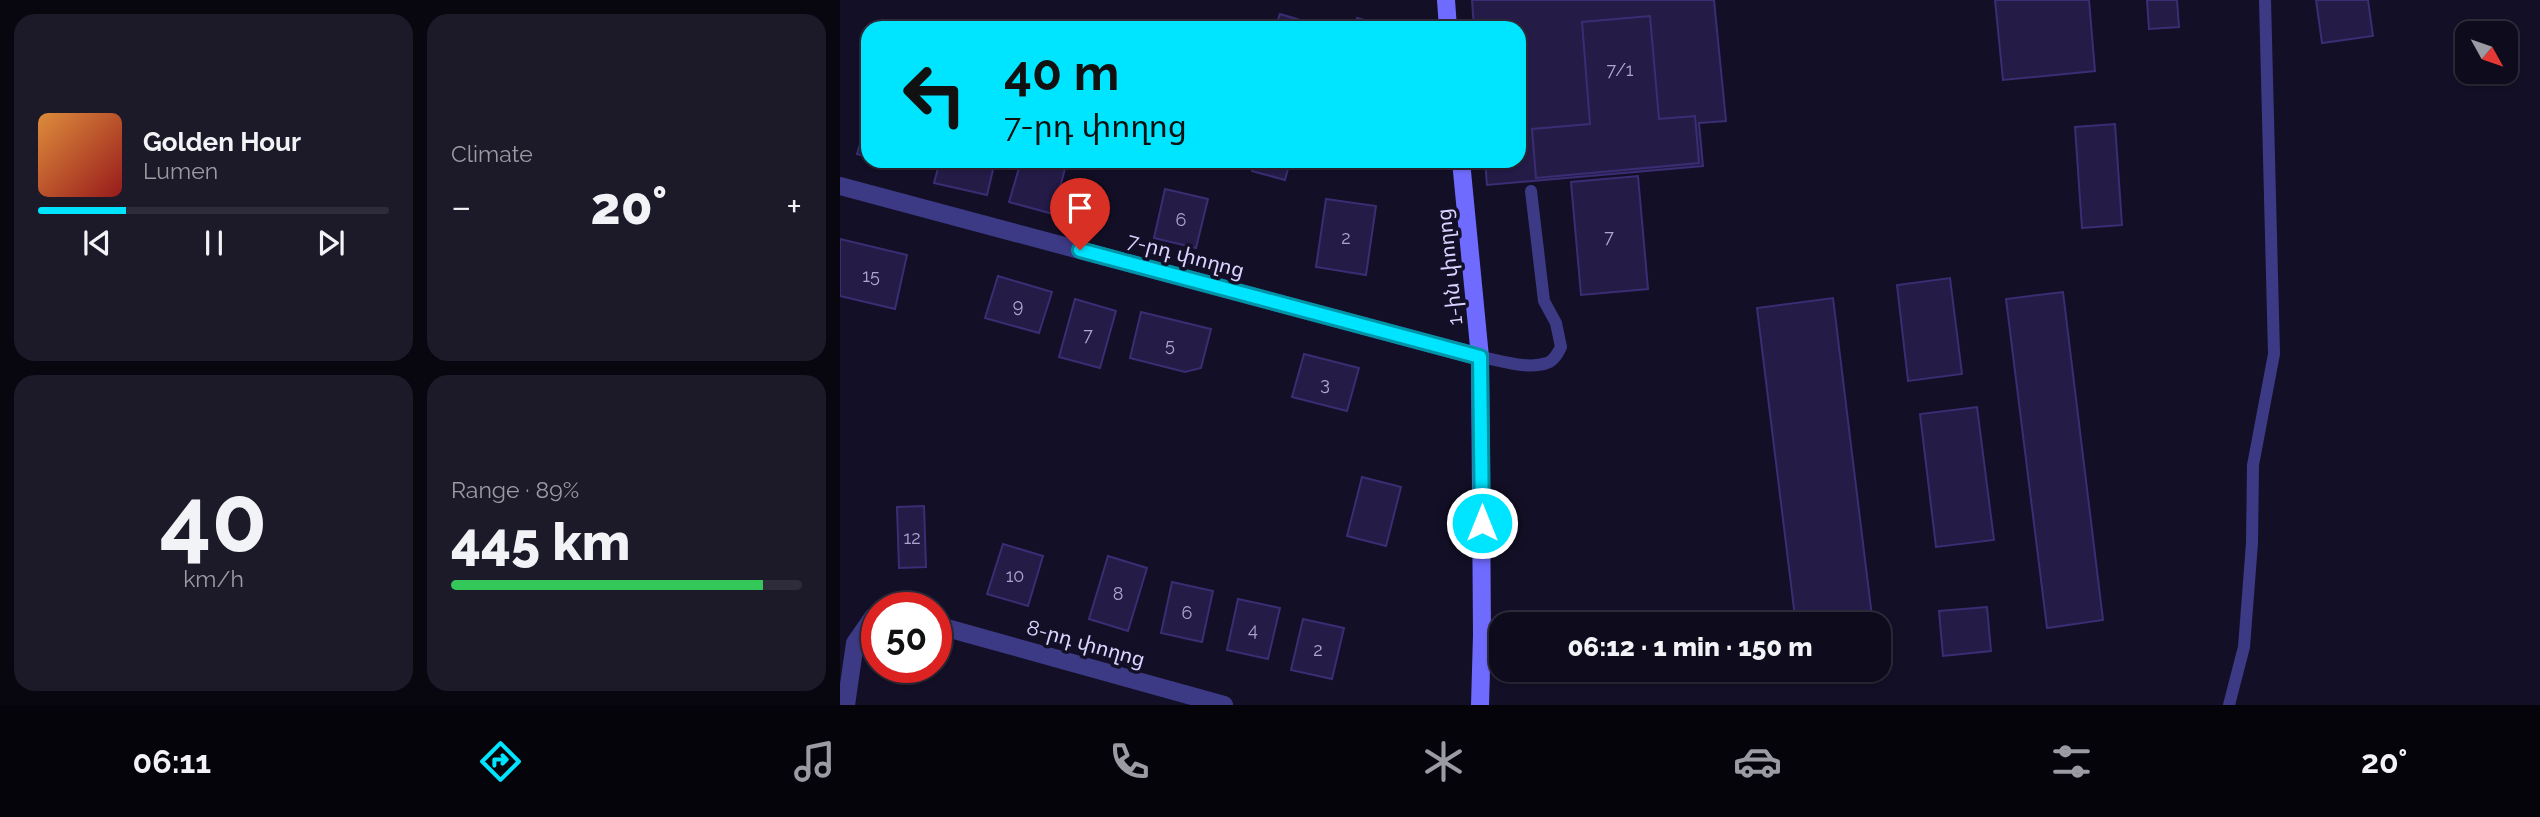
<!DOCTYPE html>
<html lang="en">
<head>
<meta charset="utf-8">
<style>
  :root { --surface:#0e0b1c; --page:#1c1929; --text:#f1f3f6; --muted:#9b9ba3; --line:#2e2b3b; --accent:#00e5ff }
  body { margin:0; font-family:Raleway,"Noto Sans Armenian",sans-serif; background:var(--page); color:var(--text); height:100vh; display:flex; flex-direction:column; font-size:26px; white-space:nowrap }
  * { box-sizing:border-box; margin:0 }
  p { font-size:23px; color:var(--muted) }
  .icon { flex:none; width:38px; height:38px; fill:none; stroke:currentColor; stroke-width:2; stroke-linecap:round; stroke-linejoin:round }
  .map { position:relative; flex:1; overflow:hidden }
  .panel { display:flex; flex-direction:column; gap:14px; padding:14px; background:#08060f; width:840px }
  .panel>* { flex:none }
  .hud { position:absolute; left:21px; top:21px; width:665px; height:147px; border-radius:21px; box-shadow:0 2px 5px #0004,0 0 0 2px var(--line); background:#00e5ff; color:#111; overflow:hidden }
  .needle { width:46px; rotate:130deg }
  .buttons { position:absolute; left:1615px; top:21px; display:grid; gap:14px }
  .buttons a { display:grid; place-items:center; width:63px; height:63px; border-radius:14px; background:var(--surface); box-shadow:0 2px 5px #0004,0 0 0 2px var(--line); font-size:35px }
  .speed { position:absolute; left:21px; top:592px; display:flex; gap:14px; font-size:35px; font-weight:700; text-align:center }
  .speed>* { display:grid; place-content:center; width:91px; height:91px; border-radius:50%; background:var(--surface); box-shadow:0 2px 5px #0004,0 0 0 2px var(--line); line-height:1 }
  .speed .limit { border:10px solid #d22; background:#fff; color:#111 }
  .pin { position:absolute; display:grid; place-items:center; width:60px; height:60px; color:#fff; margin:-72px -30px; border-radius:50% 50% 50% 0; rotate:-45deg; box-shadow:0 0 7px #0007 }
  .pin .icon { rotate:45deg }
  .me { position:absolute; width:77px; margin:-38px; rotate:0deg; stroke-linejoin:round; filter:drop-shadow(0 0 5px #0008) }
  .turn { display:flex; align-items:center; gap:24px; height:147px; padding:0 28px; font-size:32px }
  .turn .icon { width:91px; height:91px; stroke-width:2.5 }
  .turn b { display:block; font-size:49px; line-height:60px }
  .big { font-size:52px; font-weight:800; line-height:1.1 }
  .panel .widget { flex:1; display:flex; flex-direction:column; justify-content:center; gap:10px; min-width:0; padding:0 24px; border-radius:21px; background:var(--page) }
  .panel .dial { align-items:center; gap:0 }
  .dial b { font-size:91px; line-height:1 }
  .song { display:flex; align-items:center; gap:21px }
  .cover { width:84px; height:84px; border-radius:10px; background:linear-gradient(135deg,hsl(30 70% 55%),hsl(0 70% 35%)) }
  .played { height:7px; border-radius:4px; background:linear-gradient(90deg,var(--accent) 25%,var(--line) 25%) }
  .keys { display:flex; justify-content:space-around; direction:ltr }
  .heat { display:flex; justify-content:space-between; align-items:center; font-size:38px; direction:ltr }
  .charge { height:10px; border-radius:5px; background:linear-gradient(90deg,#34c759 89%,var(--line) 0) }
  .panel .tiles { flex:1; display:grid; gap:14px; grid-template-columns:repeat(2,1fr) }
  .trip { position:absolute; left:649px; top:612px; width:402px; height:70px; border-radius:21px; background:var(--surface); box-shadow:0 2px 5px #0004,0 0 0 2px var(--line); font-weight:800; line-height:70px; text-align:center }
  .dock { display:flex; height:112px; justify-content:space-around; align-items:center; background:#06040b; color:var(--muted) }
  .dock .icon { width:49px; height:49px }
  .dock .selected { color:var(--accent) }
  .dock b { font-size:32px; color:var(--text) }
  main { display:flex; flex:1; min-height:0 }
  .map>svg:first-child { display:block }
  .building { fill:#241b47; stroke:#3b2d73; stroke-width:2 }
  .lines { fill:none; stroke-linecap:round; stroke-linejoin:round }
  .service { stroke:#3d3a85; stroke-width:12 }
  .minor { stroke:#3d3a85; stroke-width:18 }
  .secondary { stroke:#6f6bff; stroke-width:18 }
  .route-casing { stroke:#0095a6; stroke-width:18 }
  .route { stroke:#00e5ff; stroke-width:12 }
  .labels { text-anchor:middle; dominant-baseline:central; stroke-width:7; stroke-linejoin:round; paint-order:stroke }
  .number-label { font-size:18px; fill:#aca6d1 }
  .street-label { font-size:21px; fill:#d9d4ff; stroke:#130f26 }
</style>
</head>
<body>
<main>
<section class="panel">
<div class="tiles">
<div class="widget">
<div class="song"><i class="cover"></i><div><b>Golden Hour</b><p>Lumen</p></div></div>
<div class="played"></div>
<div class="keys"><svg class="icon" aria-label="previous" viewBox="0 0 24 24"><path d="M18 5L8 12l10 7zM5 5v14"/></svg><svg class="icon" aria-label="pause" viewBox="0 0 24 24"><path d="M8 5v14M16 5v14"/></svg><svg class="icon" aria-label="next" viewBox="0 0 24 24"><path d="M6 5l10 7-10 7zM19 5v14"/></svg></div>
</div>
<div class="widget"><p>Climate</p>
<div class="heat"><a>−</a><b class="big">20°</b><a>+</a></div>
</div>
<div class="widget dial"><b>40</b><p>km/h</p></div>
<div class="widget"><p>Range · 89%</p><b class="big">445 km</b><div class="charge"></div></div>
</div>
</section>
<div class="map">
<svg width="1700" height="705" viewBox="0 0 1700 705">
  <rect width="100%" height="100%" fill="#130f26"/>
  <path class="building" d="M632,0h242l12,121 -27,2 4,43 -216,19 -2,-24h34v-133h-45z
    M1155,0h94l6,71 -92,9z
    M1307,0h30l2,27 -30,2z
    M1476,0h52l5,36 -51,7z
    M440,14l47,14h-52z
    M810,16l9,103 36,-3 4,47 -163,15 -4,-49 58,-5 -8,-102z
    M517,18l22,6 -1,4h-25z
    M28,117v40l-11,-3z
    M1275,124l7,101 -40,3 -7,-101z
    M40,161h26l-2,7z
    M100,161h55l-8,34 -53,-12z
    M181,161h46l-14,53 -44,-12z
    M415,161h35l-5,19 -33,-9z
    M798,176l10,113 -67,6 -10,-113z
    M325,189l43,10 -12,49 -42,-10z
    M486,199l50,7 -10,69 -50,-8z
    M0,239l67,16 -12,54 -55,-13z
    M158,276l54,16 -13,41 -54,-15z
    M1110,278l12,96 -54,7 -11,-96z
    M1223,292l40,328 -56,8 -41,-329z
    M993,298l40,327h-77l-39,-317z
    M235,299l41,12 -16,57 -41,-11z
    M301,312l70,17 -10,39 -16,4 -55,-14z
    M464,354l55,14 -12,43 -55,-14z
    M1137,407l17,133 -58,7 -16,-133z
    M522,477l39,10 -15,59 -39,-10z
    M84,506l2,61 -27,1 -2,-61z
    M163,544l40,12 -15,50 -41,-12z
    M268,556l39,12 -19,63 -39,-12z
    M332,582l41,9 -11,51 -41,-9z
    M398,599l42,9 -12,51 -41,-9z
    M1147,607l4,44 -48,5 -4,-45z
    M463,619l41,9 -12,51 -41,-9z"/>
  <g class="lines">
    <path class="service" d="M640,357c20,3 47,13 67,6 7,-2 11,-10 14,-16l-5,-24 -12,-22 -13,-110
      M1389,705l15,-58 8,-104 1,-78 21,-111 -9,-354"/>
    <path class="minor" d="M0,186l640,171
      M96,625l288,80
      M6,705l9,-62 18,-26 4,-1"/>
    <path class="secondary" d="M606,0l2,28
      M621,161l19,196 2,278 -2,70"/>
  </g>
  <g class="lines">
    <g class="route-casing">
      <path id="route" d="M240,250l400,107 2,166"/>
    </g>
    <use href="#route" class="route"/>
  </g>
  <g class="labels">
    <g class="number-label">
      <text x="780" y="69">7/1</text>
      <text x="341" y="219">6</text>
      <text x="769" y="236">7</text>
      <text x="506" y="237">2</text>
      <text x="31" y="275">15</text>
      <text x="178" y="305">9</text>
      <text x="248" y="334">7</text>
      <text x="330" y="344">5</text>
      <text x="485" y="383">3</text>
      <text x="72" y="537">12</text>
      <text x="175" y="575">10</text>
      <text x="278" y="593">8</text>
      <text x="347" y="612">6</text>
      <text x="413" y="629">4</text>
      <text x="478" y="649">2</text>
    </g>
    <g class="street-label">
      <text transform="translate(346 255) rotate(15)">7-րդ փողոց</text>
      <text transform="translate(609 267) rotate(-96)">1-ին փողոց</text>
      <text transform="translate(246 643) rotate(16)">8-րդ փողոց</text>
    </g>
  </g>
</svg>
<div class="buttons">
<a><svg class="needle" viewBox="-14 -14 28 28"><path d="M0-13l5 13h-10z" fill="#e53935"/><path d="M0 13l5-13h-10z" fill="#9b9ba3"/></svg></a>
</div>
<div class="speed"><div class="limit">50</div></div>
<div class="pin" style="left:240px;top:250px;background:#d93025"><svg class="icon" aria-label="arrive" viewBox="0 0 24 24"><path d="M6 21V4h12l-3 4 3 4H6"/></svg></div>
<svg class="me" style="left:642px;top:523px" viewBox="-20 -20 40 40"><circle r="17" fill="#00e5ff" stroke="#fff" stroke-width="3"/><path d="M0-11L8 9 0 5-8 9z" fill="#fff"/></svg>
<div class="trip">06:12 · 1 min · 150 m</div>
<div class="hud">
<div class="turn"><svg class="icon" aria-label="left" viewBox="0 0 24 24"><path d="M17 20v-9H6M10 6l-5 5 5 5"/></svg><div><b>40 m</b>7-րդ փողոց</div></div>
</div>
</div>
</main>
<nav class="dock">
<b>06:11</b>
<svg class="icon selected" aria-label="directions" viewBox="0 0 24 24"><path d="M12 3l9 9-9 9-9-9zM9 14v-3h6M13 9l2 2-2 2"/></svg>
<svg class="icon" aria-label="music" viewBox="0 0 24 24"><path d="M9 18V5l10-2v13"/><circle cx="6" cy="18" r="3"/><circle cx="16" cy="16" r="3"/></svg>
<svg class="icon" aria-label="phone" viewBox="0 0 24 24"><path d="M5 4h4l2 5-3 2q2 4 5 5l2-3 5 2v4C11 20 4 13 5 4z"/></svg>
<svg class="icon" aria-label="climate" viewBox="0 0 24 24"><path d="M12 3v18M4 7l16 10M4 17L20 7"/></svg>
<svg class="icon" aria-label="car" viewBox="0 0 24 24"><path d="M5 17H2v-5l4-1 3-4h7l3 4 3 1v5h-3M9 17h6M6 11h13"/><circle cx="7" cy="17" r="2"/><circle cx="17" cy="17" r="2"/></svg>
<svg class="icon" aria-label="filters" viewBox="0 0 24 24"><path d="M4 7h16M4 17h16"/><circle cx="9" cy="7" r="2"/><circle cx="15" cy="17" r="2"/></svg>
<b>20°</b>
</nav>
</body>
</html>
